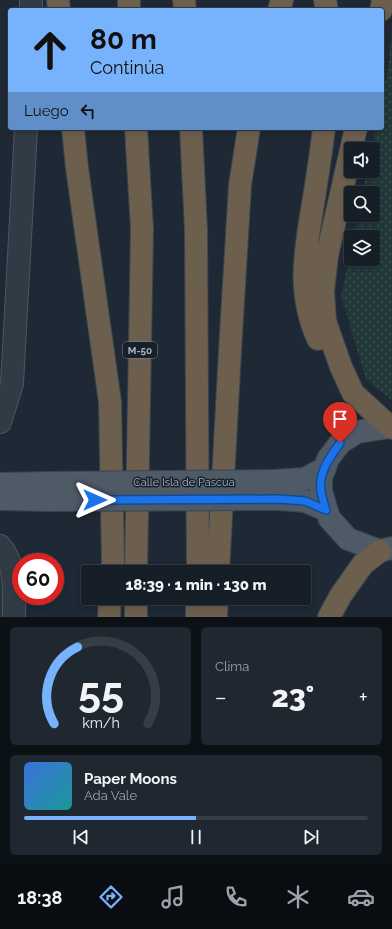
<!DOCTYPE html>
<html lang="es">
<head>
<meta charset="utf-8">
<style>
  :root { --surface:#161f28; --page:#1f2730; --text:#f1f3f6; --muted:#9ea2a8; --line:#353d45; --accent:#77b2fc }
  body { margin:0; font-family:Raleway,sans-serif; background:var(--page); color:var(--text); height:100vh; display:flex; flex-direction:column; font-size:15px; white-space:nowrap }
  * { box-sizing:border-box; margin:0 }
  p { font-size:13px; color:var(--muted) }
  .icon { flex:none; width:22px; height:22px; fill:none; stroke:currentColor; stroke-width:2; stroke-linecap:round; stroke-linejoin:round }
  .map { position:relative; height:617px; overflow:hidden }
  .side { display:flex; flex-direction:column; gap:10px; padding:10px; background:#0c1116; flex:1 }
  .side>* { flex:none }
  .guide { position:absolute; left:8px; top:8px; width:376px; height:122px; border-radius:4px; box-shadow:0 2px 6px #0003,0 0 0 1px var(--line); background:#77b2fc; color:#111; overflow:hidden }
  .controls { position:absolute; left:344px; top:142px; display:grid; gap:8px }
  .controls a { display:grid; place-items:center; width:36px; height:36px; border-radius:4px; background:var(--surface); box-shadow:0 2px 6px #0003,0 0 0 1px var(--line); font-size:20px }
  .speed { position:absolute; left:12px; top:553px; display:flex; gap:8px; font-size:20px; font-weight:700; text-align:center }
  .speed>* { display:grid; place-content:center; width:52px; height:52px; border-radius:50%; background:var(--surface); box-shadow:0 2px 6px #0003,0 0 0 1px var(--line); line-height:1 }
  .speed .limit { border:6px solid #d22; background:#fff; color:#111 }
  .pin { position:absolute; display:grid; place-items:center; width:34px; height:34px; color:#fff; margin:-41px -17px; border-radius:50% 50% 50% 0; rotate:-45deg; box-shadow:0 0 4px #0007 }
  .pin .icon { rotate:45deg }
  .me { position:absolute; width:44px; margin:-22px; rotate:90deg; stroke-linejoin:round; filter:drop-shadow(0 0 3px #0008) }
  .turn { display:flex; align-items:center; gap:14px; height:84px; padding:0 16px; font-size:18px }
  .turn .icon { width:52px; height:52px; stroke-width:2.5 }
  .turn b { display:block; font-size:28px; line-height:34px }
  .then { display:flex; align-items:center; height:38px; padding:0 16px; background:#0003; gap:8px; font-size:15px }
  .big { font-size:30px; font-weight:800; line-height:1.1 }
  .side .tile { flex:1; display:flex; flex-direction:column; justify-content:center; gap:6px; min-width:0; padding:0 14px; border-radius:6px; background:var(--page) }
  .side .dial { align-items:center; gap:0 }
  .dial svg { height:104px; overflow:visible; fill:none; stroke:var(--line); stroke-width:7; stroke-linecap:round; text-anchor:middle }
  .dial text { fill:var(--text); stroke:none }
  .song { display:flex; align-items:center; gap:12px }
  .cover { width:48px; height:48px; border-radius:6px; background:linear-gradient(135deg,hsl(220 70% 55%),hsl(180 70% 35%)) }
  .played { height:4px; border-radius:2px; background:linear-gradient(90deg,var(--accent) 50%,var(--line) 50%) }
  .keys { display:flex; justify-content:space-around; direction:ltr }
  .heat { display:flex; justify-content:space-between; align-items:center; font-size:22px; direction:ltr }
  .side .tiles { flex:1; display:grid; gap:10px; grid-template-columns:1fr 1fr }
  .tile:last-child { grid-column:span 2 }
  .trip { position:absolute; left:81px; top:565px; width:230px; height:40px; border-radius:4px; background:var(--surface); box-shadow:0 2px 6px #0003,0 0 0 1px var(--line); font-weight:800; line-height:40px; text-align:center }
  .tabs { display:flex; height:64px; justify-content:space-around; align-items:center; background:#090c10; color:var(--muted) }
  .tabs .icon { width:28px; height:28px }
  .tabs .current { color:var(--accent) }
  .tabs b { font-size:18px; color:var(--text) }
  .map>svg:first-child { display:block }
  .grass { fill:url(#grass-dots) }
  .park { fill:url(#park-tufts) }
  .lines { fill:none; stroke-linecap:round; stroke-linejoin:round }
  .minor-casing { stroke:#4c5661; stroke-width:24 }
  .major-casing { stroke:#3a444f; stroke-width:24 }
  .highway-casing { stroke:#3c4650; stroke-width:24 }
  .minor { stroke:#313b46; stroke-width:22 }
  .major { stroke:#4f5a67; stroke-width:22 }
  .highway { stroke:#6d5f4e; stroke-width:22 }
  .major-bridge-casing { stroke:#3a444f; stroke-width:24; stroke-linecap:butt }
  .major-bridge { stroke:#4f5a67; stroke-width:22 }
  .route-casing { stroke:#114b97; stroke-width:10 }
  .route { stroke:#1a73e8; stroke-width:7 }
  .labels { text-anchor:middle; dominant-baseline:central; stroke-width:3; stroke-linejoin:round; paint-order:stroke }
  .shield { fill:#17202a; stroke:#7e8996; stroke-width:1 }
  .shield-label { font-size:10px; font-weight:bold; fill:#aab6c4 }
  .street-label { font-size:11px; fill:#aab6c4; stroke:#17202a }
</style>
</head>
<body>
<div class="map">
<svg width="392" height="617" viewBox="0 0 392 617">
  <defs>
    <pattern id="grass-dots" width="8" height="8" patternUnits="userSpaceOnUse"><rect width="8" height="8" fill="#213738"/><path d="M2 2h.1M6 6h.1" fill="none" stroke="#3f5253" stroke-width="1.8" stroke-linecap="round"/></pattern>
    <pattern id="park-tufts" width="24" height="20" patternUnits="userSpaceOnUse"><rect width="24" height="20" fill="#213738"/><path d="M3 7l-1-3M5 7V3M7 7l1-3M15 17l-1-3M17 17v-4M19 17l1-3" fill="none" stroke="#3f5253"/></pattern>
  </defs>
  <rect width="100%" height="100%" fill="#1e2935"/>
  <path class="grass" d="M392,28v372l-26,-20 -25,-84 10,-47v10h22v-22h-20l5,-22h15v-22h-10l4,-22h6v-22h-1l4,-21h6v-29l6,-30z"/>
  <path class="park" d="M0,561l3,17 1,39h-4z"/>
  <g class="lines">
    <g class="minor-casing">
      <path id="minor" d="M31,10v-10
        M0,422l12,-38 14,-256
        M0,546c17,19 14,47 14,71"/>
    </g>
    <g class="major-casing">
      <path id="major" d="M392,428l-2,-1 -33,5 -17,11 -12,16 -7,19v13l8,27 19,21 32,12 12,-3
        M272,481l33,-2 20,-11
        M0,484l48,-1
        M0,499l49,1
        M279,499l26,2 21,9"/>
    </g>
    <g class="highway-casing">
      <path id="highway" d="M58,0l1,10
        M129,0v10
        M184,0l1,10
        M325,0l2,10
        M279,10l3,-10
        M381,10l2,-10
        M73,128l4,40 33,234 3,160 -1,10
        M136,128l6,101 -6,343
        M191,128l5,102 2,342
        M356,128l-29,128 -4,35 2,30 16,46 12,26 37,34
        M318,339c-21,-47 -13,-87 -5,-135 4,-25 8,-51 11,-76
        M218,572l12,-221 10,-166 9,-57
        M109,617l1,-19
        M136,617v-19
        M197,617v-19
        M216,617l1,-19
        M329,617l12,-22 22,-31 17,-13"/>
    </g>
    <use href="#minor" class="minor"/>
    <use href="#major" class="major"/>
    <use href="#highway" class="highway"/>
    <g class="major-bridge-casing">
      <path id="major-bridge" d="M48,483l224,-2
        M49,500l230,-1"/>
    </g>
    <use href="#major-bridge" class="major-bridge"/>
  </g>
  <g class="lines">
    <g class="route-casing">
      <path id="route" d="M95,500l184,-1 26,2 21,9c-2,-6 -4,-12 -5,-19 -3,-18 9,-34 19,-48"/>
    </g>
    <use href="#route" class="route"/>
  </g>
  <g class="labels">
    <rect class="shield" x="123" y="342" width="34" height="16" rx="3"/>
    <g class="shield-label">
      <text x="140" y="350">M-50</text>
    </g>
    <g class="street-label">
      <text x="184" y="482">Calle Isla de Pascua</text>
    </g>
  </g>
</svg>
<div class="controls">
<a><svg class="icon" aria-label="sound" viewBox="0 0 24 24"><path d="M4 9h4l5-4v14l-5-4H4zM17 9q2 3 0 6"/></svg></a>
<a><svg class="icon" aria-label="search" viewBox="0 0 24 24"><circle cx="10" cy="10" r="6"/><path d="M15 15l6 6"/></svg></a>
<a><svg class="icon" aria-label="layers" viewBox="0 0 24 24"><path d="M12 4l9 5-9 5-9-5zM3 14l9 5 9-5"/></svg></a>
</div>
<div class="speed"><div class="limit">60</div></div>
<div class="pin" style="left:340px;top:443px;background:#d93025"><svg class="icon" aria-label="arrive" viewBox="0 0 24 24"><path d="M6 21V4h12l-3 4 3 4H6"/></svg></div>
<svg class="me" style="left:95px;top:500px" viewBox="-20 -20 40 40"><path d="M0-17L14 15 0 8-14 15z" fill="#1a73e8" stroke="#fff" stroke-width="4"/></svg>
<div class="trip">18:39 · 1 min · 130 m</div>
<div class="guide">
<div class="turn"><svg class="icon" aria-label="ahead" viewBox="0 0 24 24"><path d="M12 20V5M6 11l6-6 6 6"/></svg><div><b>80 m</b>Continúa</div></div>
<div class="then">Luego<svg class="icon" aria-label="left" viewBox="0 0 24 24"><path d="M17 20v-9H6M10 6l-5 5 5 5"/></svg></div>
</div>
</div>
<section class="side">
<div class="tiles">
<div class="tile dial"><svg viewBox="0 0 100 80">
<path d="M14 69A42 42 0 1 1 86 69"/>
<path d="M14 69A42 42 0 0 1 32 10" stroke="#77b2fc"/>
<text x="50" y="56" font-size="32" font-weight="700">55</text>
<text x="50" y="72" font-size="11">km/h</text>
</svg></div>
<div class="tile"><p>Clima</p>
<div class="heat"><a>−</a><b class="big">23°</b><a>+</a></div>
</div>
<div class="tile">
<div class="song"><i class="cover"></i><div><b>Paper Moons</b><p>Ada Vale</p></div></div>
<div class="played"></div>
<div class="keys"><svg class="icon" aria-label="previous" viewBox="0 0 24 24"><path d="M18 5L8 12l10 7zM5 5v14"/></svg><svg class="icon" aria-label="pause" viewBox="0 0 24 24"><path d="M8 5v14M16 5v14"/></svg><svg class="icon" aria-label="next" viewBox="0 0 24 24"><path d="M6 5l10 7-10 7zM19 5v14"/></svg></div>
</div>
</div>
</section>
<nav class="tabs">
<b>18:38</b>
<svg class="icon current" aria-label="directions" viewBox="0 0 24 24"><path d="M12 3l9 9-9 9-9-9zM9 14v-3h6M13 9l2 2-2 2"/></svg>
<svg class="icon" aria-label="music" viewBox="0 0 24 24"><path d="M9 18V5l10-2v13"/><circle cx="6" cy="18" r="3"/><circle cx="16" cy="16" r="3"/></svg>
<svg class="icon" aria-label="phone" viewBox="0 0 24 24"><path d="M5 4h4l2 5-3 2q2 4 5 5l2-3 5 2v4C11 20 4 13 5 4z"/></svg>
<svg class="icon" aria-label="climate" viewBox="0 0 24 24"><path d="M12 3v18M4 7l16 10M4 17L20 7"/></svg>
<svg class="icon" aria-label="car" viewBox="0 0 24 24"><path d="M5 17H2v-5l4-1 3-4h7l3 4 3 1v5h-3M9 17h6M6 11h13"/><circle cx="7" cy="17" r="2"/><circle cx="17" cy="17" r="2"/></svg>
</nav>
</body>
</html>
